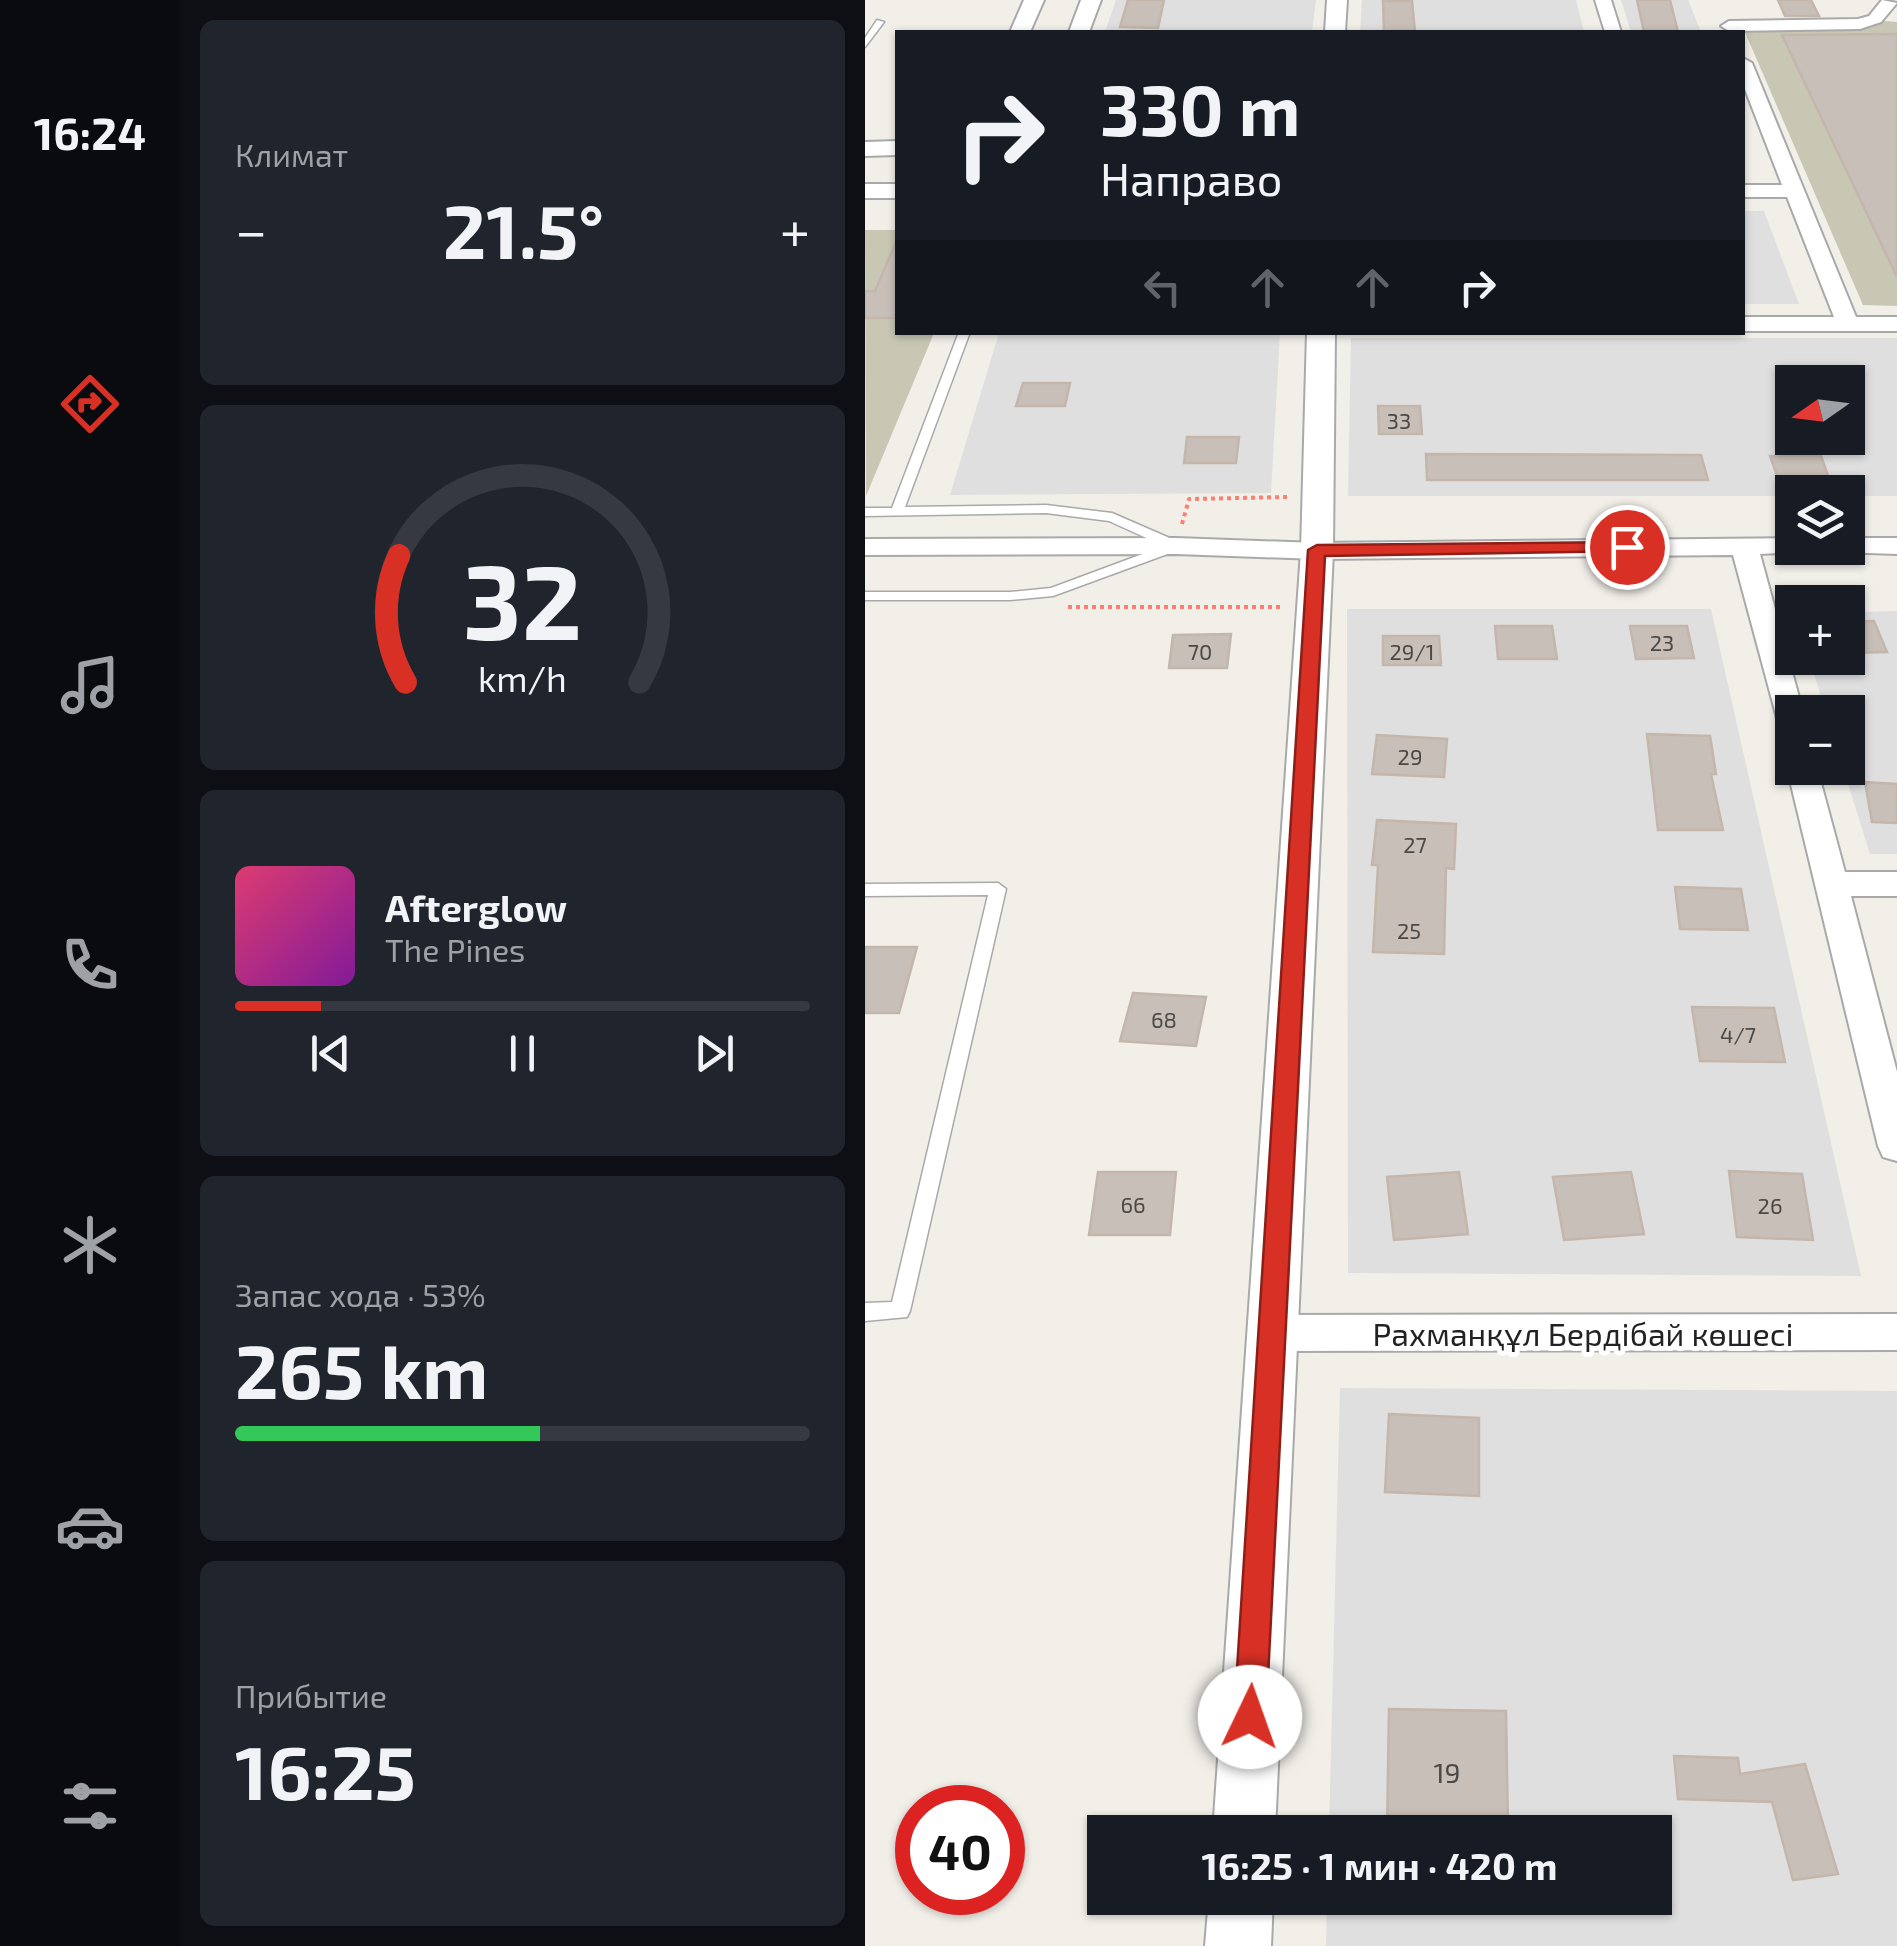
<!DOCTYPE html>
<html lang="ru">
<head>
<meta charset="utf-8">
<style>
  :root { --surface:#171b24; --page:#20242c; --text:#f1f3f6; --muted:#9ea1a6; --line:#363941; --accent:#d93025 }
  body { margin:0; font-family:"Exo 2",sans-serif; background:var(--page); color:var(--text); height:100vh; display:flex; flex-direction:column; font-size:38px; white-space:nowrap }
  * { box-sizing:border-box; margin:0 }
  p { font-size:32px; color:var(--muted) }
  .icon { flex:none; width:55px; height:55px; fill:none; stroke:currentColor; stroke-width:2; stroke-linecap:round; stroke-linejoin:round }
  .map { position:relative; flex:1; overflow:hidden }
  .drawer { display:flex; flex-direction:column; gap:20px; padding:20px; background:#0d0f14; width:685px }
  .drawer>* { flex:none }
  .guide { position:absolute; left:30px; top:30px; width:850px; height:305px; border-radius:0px; box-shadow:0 2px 8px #0004; background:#171b24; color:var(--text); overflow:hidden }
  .needle { width:65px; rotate:256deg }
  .fabs { position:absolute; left:910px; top:365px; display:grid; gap:20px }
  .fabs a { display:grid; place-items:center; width:90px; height:90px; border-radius:0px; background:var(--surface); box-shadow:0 2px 8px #0004; font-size:50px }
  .speed { position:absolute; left:30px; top:1785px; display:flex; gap:20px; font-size:50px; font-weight:700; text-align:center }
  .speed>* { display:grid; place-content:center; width:130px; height:130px; border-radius:50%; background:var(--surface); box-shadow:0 2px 8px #0004; line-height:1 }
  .speed .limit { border:15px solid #d22; background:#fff; color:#111 }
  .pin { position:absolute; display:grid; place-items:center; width:85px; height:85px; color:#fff; margin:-42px; border:5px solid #fff; border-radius:50%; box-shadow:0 2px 10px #0007 }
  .me { position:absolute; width:110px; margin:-55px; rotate:3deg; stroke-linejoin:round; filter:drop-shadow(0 0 8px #0008) }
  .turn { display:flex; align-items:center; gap:35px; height:210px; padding:0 40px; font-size:45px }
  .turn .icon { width:130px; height:130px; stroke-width:2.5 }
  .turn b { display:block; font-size:70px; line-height:85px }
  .lanes { display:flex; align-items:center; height:95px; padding:0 40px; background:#0003; justify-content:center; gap:50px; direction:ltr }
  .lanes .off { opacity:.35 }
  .big { font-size:75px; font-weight:700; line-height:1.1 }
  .drawer .card { flex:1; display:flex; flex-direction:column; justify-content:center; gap:15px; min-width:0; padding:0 35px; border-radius:15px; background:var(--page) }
  .drawer .dial { align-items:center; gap:0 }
  .dial svg { height:260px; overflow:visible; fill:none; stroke:var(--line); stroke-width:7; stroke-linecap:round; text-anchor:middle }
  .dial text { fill:var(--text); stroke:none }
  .song { display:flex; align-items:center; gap:30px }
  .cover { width:120px; height:120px; border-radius:15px; background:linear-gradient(135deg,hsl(340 70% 55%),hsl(290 70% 35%)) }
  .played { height:10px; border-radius:5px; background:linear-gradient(90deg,var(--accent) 15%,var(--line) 15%) }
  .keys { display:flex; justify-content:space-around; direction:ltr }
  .heat { display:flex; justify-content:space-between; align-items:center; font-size:55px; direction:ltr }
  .charge { height:15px; border-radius:8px; background:linear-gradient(90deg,#34c759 53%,var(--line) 0) }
  .trip { position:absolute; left:222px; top:1815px; width:585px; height:100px; border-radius:0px; background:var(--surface); box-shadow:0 2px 8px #0004; font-weight:700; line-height:100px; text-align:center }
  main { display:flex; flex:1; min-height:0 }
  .menu { display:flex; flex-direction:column; width:180px; justify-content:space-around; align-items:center; background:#090b0e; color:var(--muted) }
  .menu .icon { width:70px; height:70px }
  .menu .on { color:var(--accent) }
  .menu b { font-size:45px; color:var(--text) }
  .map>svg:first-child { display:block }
  .residential { fill:#e0dfdf; fill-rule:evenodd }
  .construction { fill:#c7c7b4 }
  .building { fill:#c7bfb8; stroke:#c4b6ab; stroke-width:2.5 }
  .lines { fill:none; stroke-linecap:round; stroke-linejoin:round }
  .service-casing { stroke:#a9a9a9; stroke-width:3 }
  .minor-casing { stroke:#a9a9a9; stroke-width:4 }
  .tertiary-casing { stroke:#a9a9a9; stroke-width:4 }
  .path { stroke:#fa8072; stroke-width:4; stroke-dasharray:4 4; stroke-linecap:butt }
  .service { fill:#fff; fill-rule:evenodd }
  .minor { fill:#fff; fill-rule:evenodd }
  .tertiary { fill:#fff; fill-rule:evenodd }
  .route { fill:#d93025; stroke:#8d1f18; stroke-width:2.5 }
  .labels { text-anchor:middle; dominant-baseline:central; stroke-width:10; stroke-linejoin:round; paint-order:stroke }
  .number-label { font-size:22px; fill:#4b4948 }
  .near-number-label { font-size:28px; fill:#4b4948 }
  .near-street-label { font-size:32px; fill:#222; stroke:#fff }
</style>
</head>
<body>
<main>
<nav class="menu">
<b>16:24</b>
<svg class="icon on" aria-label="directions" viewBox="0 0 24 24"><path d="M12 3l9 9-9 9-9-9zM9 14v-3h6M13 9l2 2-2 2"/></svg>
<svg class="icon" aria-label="music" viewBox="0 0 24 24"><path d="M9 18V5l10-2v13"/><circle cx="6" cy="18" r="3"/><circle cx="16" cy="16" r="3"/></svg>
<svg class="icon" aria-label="phone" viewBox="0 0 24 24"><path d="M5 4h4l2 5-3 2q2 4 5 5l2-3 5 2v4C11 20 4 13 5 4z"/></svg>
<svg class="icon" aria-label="climate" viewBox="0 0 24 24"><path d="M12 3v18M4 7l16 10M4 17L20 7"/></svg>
<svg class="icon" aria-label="car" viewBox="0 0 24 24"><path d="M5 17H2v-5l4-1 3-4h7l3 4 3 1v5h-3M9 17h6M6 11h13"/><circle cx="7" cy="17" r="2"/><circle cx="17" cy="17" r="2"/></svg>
<svg class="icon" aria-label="filters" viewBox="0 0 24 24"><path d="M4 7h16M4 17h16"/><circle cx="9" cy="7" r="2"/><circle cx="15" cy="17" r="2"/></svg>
</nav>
<section class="drawer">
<div class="card"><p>Климат</p>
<div class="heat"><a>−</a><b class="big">21.5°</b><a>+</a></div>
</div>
<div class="card dial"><svg viewBox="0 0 100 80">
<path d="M14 69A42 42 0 1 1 86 69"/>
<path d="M14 69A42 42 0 0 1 12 30" stroke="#d93025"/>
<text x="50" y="56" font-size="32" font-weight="700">32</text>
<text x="50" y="72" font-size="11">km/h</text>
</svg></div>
<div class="card">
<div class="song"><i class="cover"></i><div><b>Afterglow</b><p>The Pines</p></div></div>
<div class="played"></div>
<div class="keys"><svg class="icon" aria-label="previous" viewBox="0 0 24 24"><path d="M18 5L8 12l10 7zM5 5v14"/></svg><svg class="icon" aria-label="pause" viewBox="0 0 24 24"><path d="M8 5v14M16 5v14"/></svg><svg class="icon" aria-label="next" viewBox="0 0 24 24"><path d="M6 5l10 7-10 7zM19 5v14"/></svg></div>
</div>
<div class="card"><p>Запас хода · 53%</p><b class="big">265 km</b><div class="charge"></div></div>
<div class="card"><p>Прибытие</p><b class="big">16:25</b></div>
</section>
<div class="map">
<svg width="1032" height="1946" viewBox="0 0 1032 1946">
  <rect width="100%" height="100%" fill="#f2efe9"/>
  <path class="residential" d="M251,0h200l-4,32h-207z
    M497,0h214l8,32h-224z
    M756,0h67l13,32h-70z
    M878,211h21l35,93h-56z
    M134,333h281l-9,160 -321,2z
    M486,338h546v158h-49l-1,-4h-54l-1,4h-444zM928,382h54v56h-54z
    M482,609h364l150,667 -513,-3z
    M1032,611v243h-27l-27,-86h4v-56h-21l-17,-54h38l1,-46z
    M475,1388l557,3v555h-571l1,-48h328v-66h-326z"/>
  <path class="construction" d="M1019,21l13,1v284l-34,-1 -119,-275 109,-1z
    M0,230h32v102l37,1 -68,163z"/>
  <path class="building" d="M263,0h36l-6,28 -38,-1z
    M772,0h33l8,32h-34z
    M913,0h33l8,16h-34z
    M518,1h29l3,31h-31z
    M1032,34v243l-115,-242z
    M32,240v78h-32v-27h10z
    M158,383h47l-5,23h-49z
    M513,406h42l2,28h-43z
    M322,437h52l-3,26h-52z
    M561,454l275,1 7,25h-281z
    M905,456h51l9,25h-51z
    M1009,621l13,31 -40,1v-31z
    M630,626h57l5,33h-59z
    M765,626h57l7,32 -58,1z
    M366,634l-4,34h-58l4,-33z
    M518,636h56l2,29h-58z
    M782,734l63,2 6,38h-5l12,56h-65z
    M512,735l70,4 -3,38 -72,-3z
    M1000,782l32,2v39l-25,-1z
    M512,820l79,4 -2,45 -8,-1 -2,86 -71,-2 5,-87h-6z
    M810,887l66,2 7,41 -68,-1z
    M0,947h52l-18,66h-34z
    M268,993l73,4 -10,49 -76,-5z
    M827,1007l82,1 11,54 -85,-1z
    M864,1171l73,3 11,66 -76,-3z
    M233,1172h78l-6,63h-81z
    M594,1172l9,62 -74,6 -7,-63z
    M766,1172l13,62 -80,6 -11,-63z
    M524,1414l90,4v78l-94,-4z
    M524,1709l117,2 2,121h-121z
    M809,1756l64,2 2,16 65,-10 33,110 -45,6 -21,-78 -94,-3z"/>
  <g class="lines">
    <g class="service-casing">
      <path id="service" d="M12,20l7,2 -19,25v-9z
        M94,332h11l-65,175 141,-2 66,8 69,30v6l-128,47 -43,4h-145v-8h145l41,-4 113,-42 -55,-25 -63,-8 -181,3v-8h27z
        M133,883l8,6 -96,422 -3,6 -42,4v-18l27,-1 96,-407 -123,1v-12z"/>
    </g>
    <g class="minor-casing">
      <path id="minor" d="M730,0h16l10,32h-16z
        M1017,0l15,3 -16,19 -21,7 -131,2 -8,-5 8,-5 129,-2 11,-3z
        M878,58l9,5 104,254h41v14h-154v-14h91l-47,-120h-44v-12h39l-39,-101z
        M311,538l141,5 476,-5v10h12l-3,4 -42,2 43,158h-10v27l-11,-2 -49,-182 -416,4 -141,-5 -311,1v-16z
        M982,538h50v16l-59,-2 -3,-4h12z
        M926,761l2,7h24l28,104h52v24h-46l46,176v89l-14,-4 -5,-11 -91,-378z
        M1032,1314v36l-627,1 -15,-5 -6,-13 6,-13 15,-5z"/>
    </g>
    <g class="tertiary-casing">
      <path id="tertiary" d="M159,0h20l-14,32h-20z
        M216,0h20l-12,32h-20z
        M462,0h20l-2,32h-20z
        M32,141v14l-32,1v-14z
        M0,184h32v14h-32z
        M442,332h28l-2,219 -58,1281h-62l88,-1281z
        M344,1898h64l-2,48h-66z"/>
    </g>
    <path class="path" d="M317,524l7,-25 98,-2
      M203,607h214"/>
    <use href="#service" class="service"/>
    <use href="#minor" class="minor"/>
    <use href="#tertiary" class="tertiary"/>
  </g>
  <path class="route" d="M762,542l7,2v7l-309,5 -59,1161 -4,12 -12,4 -11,-4 -5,-12 74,-1167 9,-5z"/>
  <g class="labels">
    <g class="number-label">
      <text x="534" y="420">33</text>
      <text x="797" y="642">23</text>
      <text x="335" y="651">70</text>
      <text x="547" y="651">29/1</text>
      <text x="545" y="756">29</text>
      <text x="550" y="844">27</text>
      <text x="544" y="930">25</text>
      <text x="299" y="1019">68</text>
      <text x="873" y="1034">4/7</text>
      <text x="268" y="1204">66</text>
      <text x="905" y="1205">26</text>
    </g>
    <g class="near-number-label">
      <text x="582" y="1772">19</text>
    </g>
    <g class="near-street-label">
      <text x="718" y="1333">Рахманқұл Бердібай көшесі</text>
    </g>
  </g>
</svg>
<div class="fabs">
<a><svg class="needle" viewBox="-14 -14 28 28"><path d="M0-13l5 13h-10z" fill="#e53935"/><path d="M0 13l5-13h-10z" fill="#9ea1a6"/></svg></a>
<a><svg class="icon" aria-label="layers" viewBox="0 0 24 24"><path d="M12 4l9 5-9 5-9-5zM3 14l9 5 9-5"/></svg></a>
<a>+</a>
<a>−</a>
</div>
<div class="speed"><div class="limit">40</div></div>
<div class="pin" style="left:762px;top:547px;background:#d93025"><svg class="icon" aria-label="arrive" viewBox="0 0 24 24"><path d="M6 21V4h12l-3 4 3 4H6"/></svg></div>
<svg class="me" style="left:385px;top:1717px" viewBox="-20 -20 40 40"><circle r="19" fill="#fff"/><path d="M0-13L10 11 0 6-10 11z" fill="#d93025"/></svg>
<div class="trip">16:25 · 1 мин · 420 m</div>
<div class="guide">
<div class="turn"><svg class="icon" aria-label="right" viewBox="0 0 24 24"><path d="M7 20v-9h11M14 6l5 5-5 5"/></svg><div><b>330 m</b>Направо</div></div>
<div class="lanes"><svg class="icon off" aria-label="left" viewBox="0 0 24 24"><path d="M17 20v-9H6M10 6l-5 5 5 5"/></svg><svg class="icon off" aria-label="ahead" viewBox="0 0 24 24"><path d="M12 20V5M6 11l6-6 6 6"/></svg><svg class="icon off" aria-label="ahead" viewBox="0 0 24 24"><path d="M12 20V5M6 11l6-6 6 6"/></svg><svg class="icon" aria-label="right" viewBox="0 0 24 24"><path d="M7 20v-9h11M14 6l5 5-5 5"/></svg></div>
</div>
</div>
</main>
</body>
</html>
